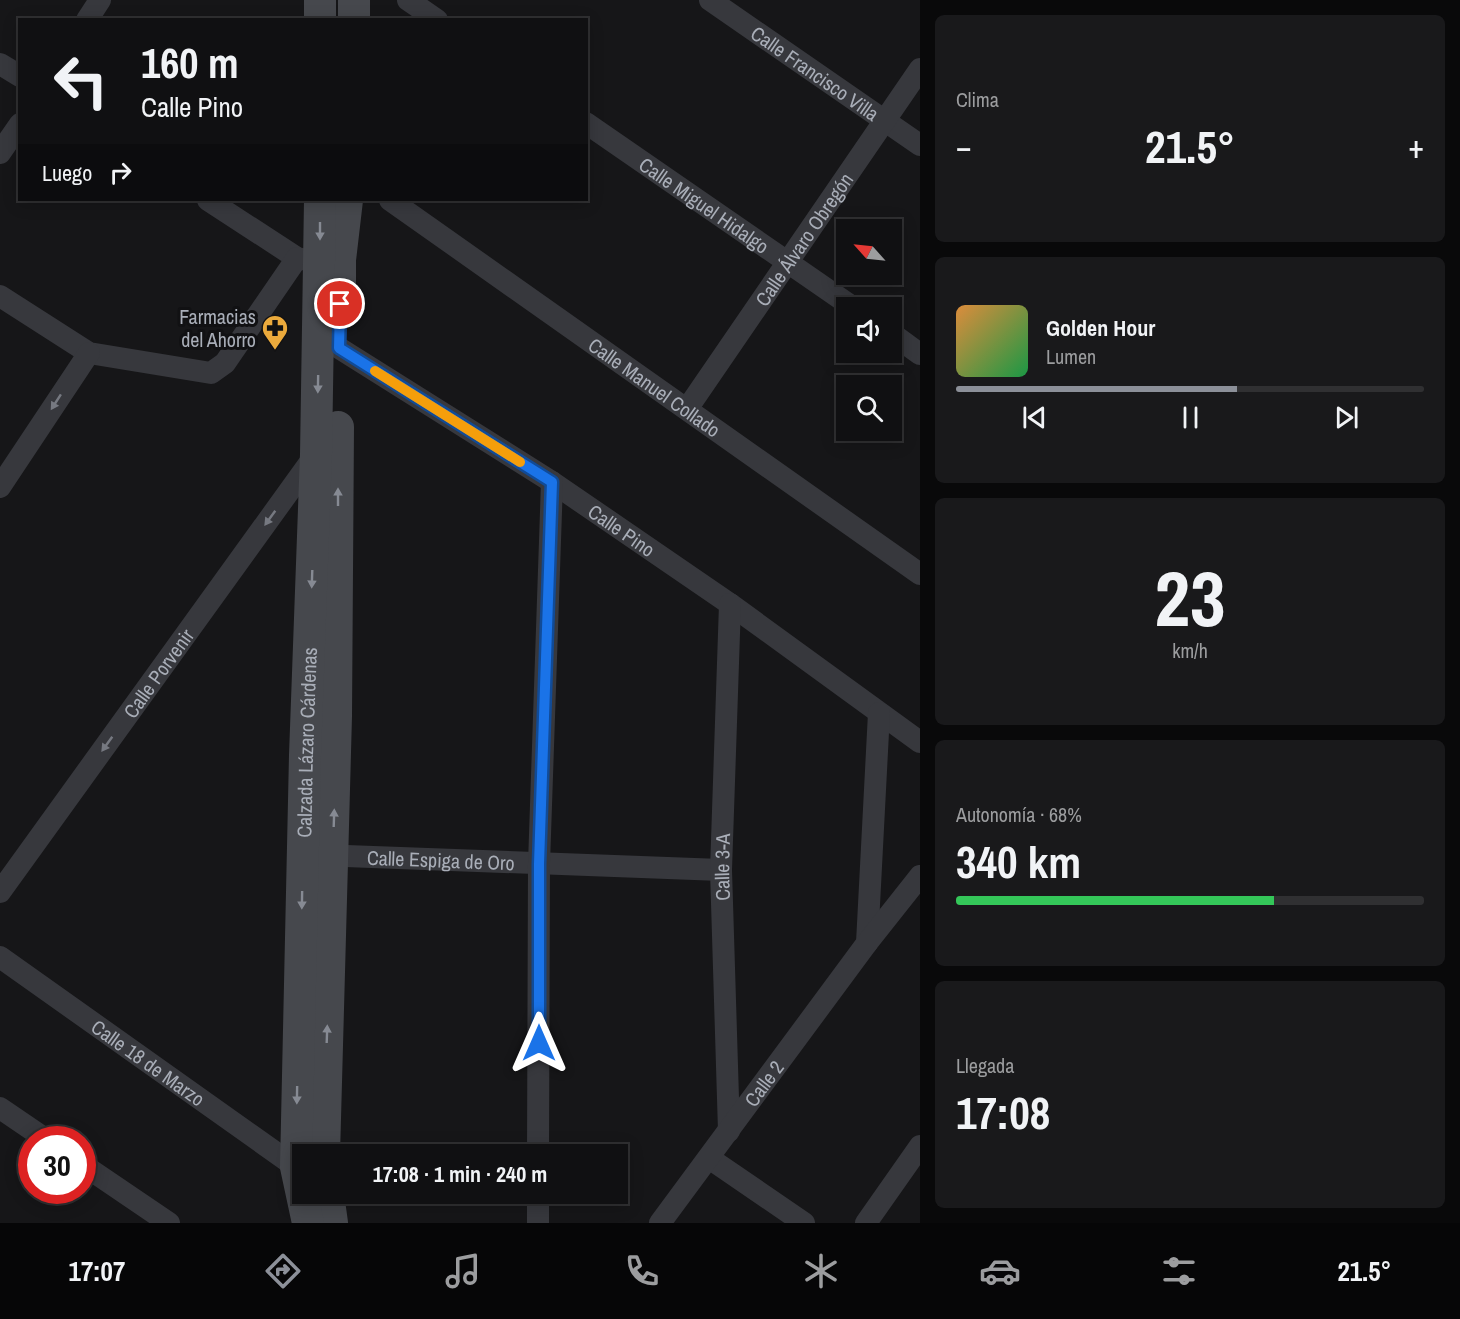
<!DOCTYPE html>
<html lang="es">
<head>
<meta charset="utf-8">
<style>
  :root { --surface:#101012; --page:#19191b; --text:#f1f3f6; --muted:#9c9d9f; --line:#303032; --accent:#8c9099 }
  body { margin:0; font-family:"Archivo Narrow",sans-serif; background:var(--page); color:var(--text); height:100vh; display:flex; flex-direction:column; font-size:22px; white-space:nowrap }
  * { box-sizing:border-box; margin:0 }
  p { font-size:20px; color:var(--muted) }
  .icon { flex:none; width:33px; height:33px; fill:none; stroke:currentColor; stroke-width:2; stroke-linecap:round; stroke-linejoin:round }
  .map { position:relative; flex:1; overflow:hidden }
  .drawer { display:flex; flex-direction:column; gap:15px; padding:15px; background:#09090a; width:540px }
  .drawer>* { flex:none }
  .top-card { position:absolute; left:18px; top:18px; width:570px; height:183px; border-radius:0px; box-shadow:0 3px 15px #0003,0 0 0 2px var(--line); background:#101012; color:var(--text); overflow:hidden }
  .needle { width:39px; rotate:297deg }
  .fabs { position:absolute; left:836px; top:219px; display:grid; gap:12px }
  .fabs a { display:grid; place-items:center; width:66px; height:66px; border-radius:0px; background:var(--surface); box-shadow:0 3px 15px #0003,0 0 0 2px var(--line); font-size:30px }
  .speed { position:absolute; left:18px; top:1126px; display:flex; gap:12px; font-size:30px; font-weight:700; text-align:center }
  .speed>* { display:grid; place-content:center; width:78px; height:78px; border-radius:50%; background:var(--surface); box-shadow:0 3px 15px #0003,0 0 0 2px var(--line); line-height:1 }
  .speed .limit { border:9px solid #d22; background:#fff; color:#111 }
  .pin { position:absolute; display:grid; place-items:center; width:51px; height:51px; color:#fff; margin:-26px; border:3px solid #fff; border-radius:50%; box-shadow:0 2px 6px #0007 }
  .me { position:absolute; width:66px; margin:-33px; rotate:0deg; stroke-linejoin:round; filter:drop-shadow(0 0 4px #0008) }
  .turn { display:flex; align-items:center; gap:21px; height:126px; padding:0 24px; font-size:27px }
  .turn .icon { width:78px; height:78px; stroke-width:2.5 }
  .turn b { display:block; font-size:42px; line-height:51px }
  .then { display:flex; align-items:center; height:57px; padding:0 24px; background:#0003; gap:12px; font-size:22px }
  .big { font-size:45px; font-weight:800; line-height:1.1 }
  .drawer .tile { flex:1; display:flex; flex-direction:column; justify-content:center; gap:9px; min-width:0; padding:0 21px; border-radius:9px; background:var(--page) }
  .drawer .dial { align-items:center; gap:0 }
  .dial b { font-size:78px; line-height:1 }
  .song { display:flex; align-items:center; gap:18px }
  .cover { width:72px; height:72px; border-radius:9px; background:linear-gradient(135deg,hsl(30 70% 55%),hsl(140 70% 35%)) }
  .played { height:6px; border-radius:3px; background:linear-gradient(90deg,var(--accent) 60%,var(--line) 60%) }
  .keys { display:flex; justify-content:space-around; direction:ltr }
  .heat { display:flex; justify-content:space-between; align-items:center; font-size:33px; direction:ltr }
  .charge { height:9px; border-radius:4px; background:linear-gradient(90deg,#34c759 68%,var(--line) 0) }
  .trip { position:absolute; left:292px; top:1144px; width:336px; height:60px; border-radius:0px; background:var(--surface); box-shadow:0 3px 15px #0003,0 0 0 2px var(--line); font-weight:800; line-height:60px; text-align:center }
  .dock { display:flex; height:96px; justify-content:space-around; align-items:center; background:#060607; color:var(--muted) }
  .dock .icon { width:42px; height:42px }
  .dock .on { color:var(--accent) }
  .dock b { font-size:27px; color:var(--text) }
  main { display:flex; flex:1; min-height:0 }
  .map>svg:first-child { display:block }
  .lines { fill:none; stroke-linecap:round; stroke-linejoin:round }
  .street { stroke:#37383d; stroke-width:22 }
  .secondary { stroke:#46484d; stroke-width:32 }
  .oneway { fill:#868a93 }
  .oneway2 { fill:#767981 }
  .route-casing { stroke:#114b97; stroke-width:15 }
  .route { stroke:#1a73e8; stroke-width:10 }
  .slow { stroke:#f59e0b; stroke-width:10 }
  .labels { text-anchor:middle; dominant-baseline:central; stroke-width:6; stroke-linejoin:round; paint-order:stroke }
  .street-label { font-size:20px; fill:#a9aeb8; stroke:#111113 }
  .poi-label { font-size:20px; fill:#a9aeb8; stroke:#111113; text-anchor:end }
</style>
</head>
<body>
<main>
<div class="map">
<svg width="920" height="1223" viewBox="0 0 920 1223">
  <rect width="100%" height="100%" fill="#161618"/>
  <g class="lines">
    <g class="street">
      <path d="M408,0l29,20"/>
      <path id="s1" d="M710,0l210,145"/>
      <path d="M87,20l13,-20"/>
      <path d="M0,64l20,12"/>
      <path id="s2" d="M586,123l268,185"/>
      <path d="M0,153l20,-29"/>
      <path d="M208,200l89,58 15,3"/>
      <path id="s3" d="M390,200l530,374"/>
      <path d="M0,296l89,57 122,20 14,-10 72,-105"/>
      <path id="s4" d="M319,329l20,19 213,134 178,122 190,138"/>
      <path d="M891,333l29,21"/>
      <path id="s5" d="M687,409l233,-340"/>
      <path d="M0,487l89,-134"/>
      <path id="s6" d="M319,855l402,15"/>
      <path id="s7" d="M0,892l316,-438"/>
      <path d="M867,943l12,-230"/>
      <path id="s8" d="M0,957l296,210"/>
      <path d="M0,1108l47,32"/>
      <path id="s9" d="M729,1131l-8,-261 9,-266"/>
      <path d="M538,1155l1,-291 13,-382"/>
      <path d="M709,1158l95,65"/>
      <path d="M82,1164l87,59"/>
      <path d="M538,1223v-29"/>
      <path id="s10" d="M660,1223l207,-280 53,-67"/>
      <path d="M866,1223l54,-77"/>
    </g>
    <g class="secondary">
      <path d="M320,20v-20"/>
      <path d="M354,20v-20"/>
      <path d="M340,290v-30l7,-60"/>
      <path d="M324,1155l12,-439 2,-289"/>
      <path d="M328,1194l4,29"/>
      <path id="s11" d="M308,1223l-12,-56 9,-412 11,-301 4,-254"/>
    </g>
  </g>
  <defs><path id="oneway-solid" d="M-6-.8H1V-3.2L6.5 0L1 3.2V.8H-6Z" transform="scale(1.5)"/></defs>
  <g class="oneway">
    <use href="#oneway-solid" transform="translate(320 231) rotate(90)"/>
    <use href="#oneway-solid" transform="translate(318 384) rotate(91)"/>
    <use href="#oneway-solid" transform="translate(338 497) rotate(-90)"/>
    <use href="#oneway-solid" transform="translate(312 579) rotate(92)"/>
    <use href="#oneway-solid" transform="translate(334 818) rotate(-88)"/>
    <use href="#oneway-solid" transform="translate(302 900) rotate(91)"/>
    <use href="#oneway-solid" transform="translate(327 1034) rotate(-88)"/>
    <use href="#oneway-solid" transform="translate(297 1095) rotate(91)"/>
  </g>
  <g class="oneway2">
    <use href="#oneway-solid" transform="translate(56 402) rotate(123)"/>
    <use href="#oneway-solid" transform="translate(270 518) rotate(126)"/>
    <use href="#oneway-solid" transform="translate(107 744) rotate(126)"/>
  </g>
  <g class="lines">
    <g class="route-casing">
      <path id="route" d="M340,304l-1,44 213,134 -13,382v179"/>
    </g>
    <use href="#route" class="route"/>
    <path class="slow" d="M375,371l145,91"/>
  </g>
  <defs>
    <g id="pharmacy-pin" transform="scale(1.35)"><path d="M0 17L-7.5 6A9.5 9.5 0 1 1 7.5 6Z" fill="#ebaa3c" stroke="#111113"/><path d="M-2-6h4v4h4v4h-4v4h-4v-4h-4v-4h4Z" fill="#111"/></g>
  </defs>
  <g fill-rule="evenodd">
    <use href="#pharmacy-pin" x="275" y="328"/>
  </g>
  <g class="labels">
    <g class="street-label">
      <text stroke="none"><textPath href="#s1" startOffset="128">Calle Francisco Villa</textPath></text>
      <text stroke="none"><textPath href="#s2" startOffset="144">Calle Miguel Hidalgo</textPath></text>
      <text stroke="none"><textPath href="#s5" startOffset="206">Calle Álvaro Obregón</textPath></text>
      <text stroke="none"><textPath href="#s3" startOffset="324">Calle Manuel Collado</textPath></text>
      <text stroke="none"><textPath href="#s4" startOffset="364">Calle Pino</textPath></text>
      <text stroke="none"><textPath href="#s7" startOffset="270">Calle Porvenir</textPath></text>
      <text stroke="none"><textPath href="#s11" startOffset="482">Calzada Lázaro Cárdenas</textPath></text>
      <text stroke="none"><textPath href="#s6" startOffset="122">Calle Espiga de Oro</textPath></text>
      <text stroke="none"><textPath href="#s9" startOffset="264">Calle 3-A</textPath></text>
      <text stroke="none"><textPath href="#s8" startOffset="182">Calle 18 de Marzo</textPath></text>
      <text stroke="none"><textPath href="#s10" startOffset="174">Calle 2</textPath></text>
    </g>
    <g class="poi-label">
      <text x="256" y="316">Farmacias<tspan x="256" dy="23">del Ahorro</tspan></text>
    </g>
  </g>
</svg>
<div class="fabs">
<a><svg class="needle" viewBox="-14 -14 28 28"><path d="M0-13l5 13h-10z" fill="#e53935"/><path d="M0 13l5-13h-10z" fill="#9c9d9f"/></svg></a>
<a><svg class="icon" aria-label="sound" viewBox="0 0 24 24"><path d="M4 9h4l5-4v14l-5-4H4zM17 9q2 3 0 6"/></svg></a>
<a><svg class="icon" aria-label="search" viewBox="0 0 24 24"><circle cx="10" cy="10" r="6"/><path d="M15 15l6 6"/></svg></a>
</div>
<div class="speed"><div class="limit">30</div></div>
<div class="pin" style="left:340px;top:304px;background:#d93025"><svg class="icon" aria-label="arrive" viewBox="0 0 24 24"><path d="M6 21V4h12l-3 4 3 4H6"/></svg></div>
<svg class="me" style="left:539px;top:1043px" viewBox="-20 -20 40 40"><path d="M0-17L14 15 0 8-14 15z" fill="#1a73e8" stroke="#fff" stroke-width="4"/></svg>
<div class="trip">17:08 · 1 min · 240 m</div>
<div class="top-card">
<div class="turn"><svg class="icon" aria-label="left" viewBox="0 0 24 24"><path d="M17 20v-9H6M10 6l-5 5 5 5"/></svg><div><b>160 m</b>Calle Pino</div></div>
<div class="then">Luego<svg class="icon" aria-label="right" viewBox="0 0 24 24"><path d="M7 20v-9h11M14 6l5 5-5 5"/></svg></div>
</div>
</div>
<section class="drawer">
<div class="tile"><p>Clima</p>
<div class="heat"><a>−</a><b class="big">21.5°</b><a>+</a></div>
</div>
<div class="tile">
<div class="song"><i class="cover"></i><div><b>Golden Hour</b><p>Lumen</p></div></div>
<div class="played"></div>
<div class="keys"><svg class="icon" aria-label="previous" viewBox="0 0 24 24"><path d="M18 5L8 12l10 7zM5 5v14"/></svg><svg class="icon" aria-label="pause" viewBox="0 0 24 24"><path d="M8 5v14M16 5v14"/></svg><svg class="icon" aria-label="next" viewBox="0 0 24 24"><path d="M6 5l10 7-10 7zM19 5v14"/></svg></div>
</div>
<div class="tile dial"><b>23</b><p>km/h</p></div>
<div class="tile"><p>Autonomía · 68%</p><b class="big">340 km</b><div class="charge"></div></div>
<div class="tile"><p>Llegada</p><b class="big">17:08</b></div>
</section>
</main>
<nav class="dock">
<b>17:07</b>
<svg class="icon on" aria-label="directions" viewBox="0 0 24 24"><path d="M12 3l9 9-9 9-9-9zM9 14v-3h6M13 9l2 2-2 2"/></svg>
<svg class="icon" aria-label="music" viewBox="0 0 24 24"><path d="M9 18V5l10-2v13"/><circle cx="6" cy="18" r="3"/><circle cx="16" cy="16" r="3"/></svg>
<svg class="icon" aria-label="phone" viewBox="0 0 24 24"><path d="M5 4h4l2 5-3 2q2 4 5 5l2-3 5 2v4C11 20 4 13 5 4z"/></svg>
<svg class="icon" aria-label="climate" viewBox="0 0 24 24"><path d="M12 3v18M4 7l16 10M4 17L20 7"/></svg>
<svg class="icon" aria-label="car" viewBox="0 0 24 24"><path d="M5 17H2v-5l4-1 3-4h7l3 4 3 1v5h-3M9 17h6M6 11h13"/><circle cx="7" cy="17" r="2"/><circle cx="17" cy="17" r="2"/></svg>
<svg class="icon" aria-label="filters" viewBox="0 0 24 24"><path d="M4 7h16M4 17h16"/><circle cx="9" cy="7" r="2"/><circle cx="15" cy="17" r="2"/></svg>
<b>21.5°</b>
</nav>
</body>
</html>
